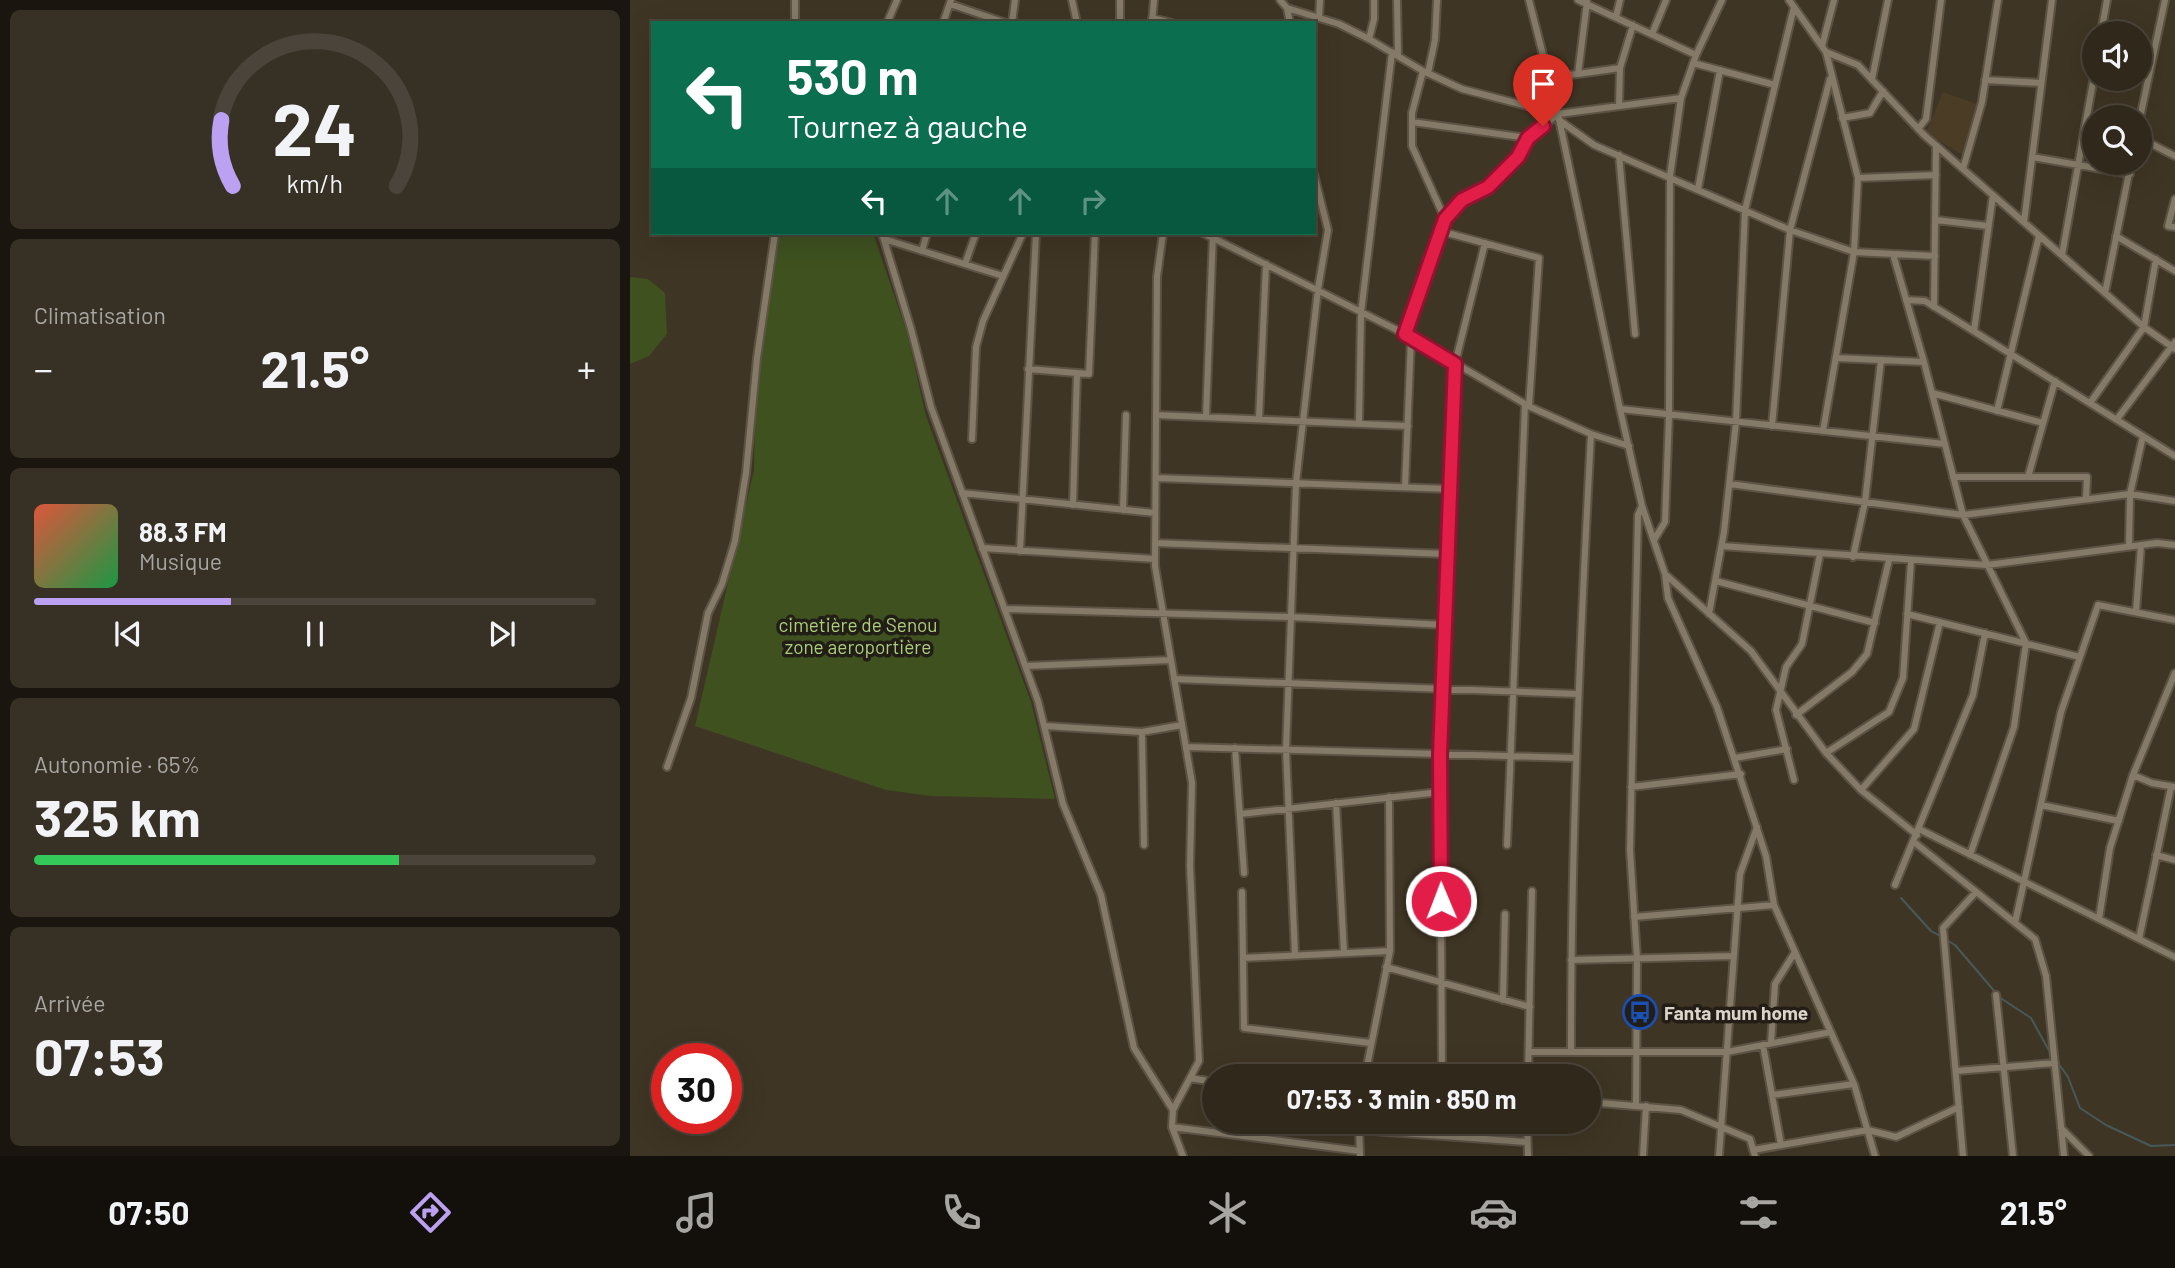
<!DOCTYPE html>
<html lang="fr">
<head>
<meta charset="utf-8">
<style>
  :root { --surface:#2f281b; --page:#373024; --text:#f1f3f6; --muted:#a7a6a3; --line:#4a443a; --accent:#bca0f2 }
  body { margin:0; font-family:Barlow,sans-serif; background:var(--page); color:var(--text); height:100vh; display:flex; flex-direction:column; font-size:26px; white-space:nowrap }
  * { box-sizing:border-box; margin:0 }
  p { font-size:23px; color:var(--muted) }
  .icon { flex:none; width:38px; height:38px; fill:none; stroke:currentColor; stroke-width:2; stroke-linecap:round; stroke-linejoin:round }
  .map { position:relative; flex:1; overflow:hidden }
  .drawer { display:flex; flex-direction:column; gap:10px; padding:10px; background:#1a160f; width:630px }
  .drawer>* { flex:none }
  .top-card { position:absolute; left:21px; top:21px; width:665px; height:214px; border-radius:0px; box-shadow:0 7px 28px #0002,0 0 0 2px var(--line); background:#0b6e4f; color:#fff; overflow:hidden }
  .fabs { position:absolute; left:1452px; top:21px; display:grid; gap:14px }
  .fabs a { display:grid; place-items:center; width:70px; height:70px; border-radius:50%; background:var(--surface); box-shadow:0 7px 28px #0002,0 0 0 2px var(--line); font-size:35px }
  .speed { position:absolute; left:21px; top:1043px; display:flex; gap:14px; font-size:35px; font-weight:700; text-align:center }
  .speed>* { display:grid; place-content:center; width:91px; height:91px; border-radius:50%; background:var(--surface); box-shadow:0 7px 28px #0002,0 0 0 2px var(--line); line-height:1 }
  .speed .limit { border:10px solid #d22; background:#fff; color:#111 }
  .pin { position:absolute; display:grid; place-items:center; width:60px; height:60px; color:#fff; margin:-72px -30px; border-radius:50% 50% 50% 0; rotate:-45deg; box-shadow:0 0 7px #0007 }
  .pin .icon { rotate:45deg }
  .me { position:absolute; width:77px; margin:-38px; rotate:359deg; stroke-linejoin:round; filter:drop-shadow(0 0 5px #0008) }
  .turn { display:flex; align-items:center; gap:24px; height:147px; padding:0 21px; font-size:32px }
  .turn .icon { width:91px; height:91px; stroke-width:2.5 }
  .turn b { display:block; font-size:49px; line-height:60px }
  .lanes { display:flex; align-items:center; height:66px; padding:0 21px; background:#0003; justify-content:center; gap:35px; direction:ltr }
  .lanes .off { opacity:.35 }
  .big { font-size:52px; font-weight:700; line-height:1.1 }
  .drawer .tile { flex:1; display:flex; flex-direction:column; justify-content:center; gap:10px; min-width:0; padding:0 24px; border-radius:10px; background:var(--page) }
  .drawer .dial { align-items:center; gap:0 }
  .dial svg { height:182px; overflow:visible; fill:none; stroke:var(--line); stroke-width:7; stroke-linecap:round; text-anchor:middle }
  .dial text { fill:var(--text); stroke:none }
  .song { display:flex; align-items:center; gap:21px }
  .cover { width:84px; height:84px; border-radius:10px; background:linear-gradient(135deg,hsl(10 70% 55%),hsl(140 70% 35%)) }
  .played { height:7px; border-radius:4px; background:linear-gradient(90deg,var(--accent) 35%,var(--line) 35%) }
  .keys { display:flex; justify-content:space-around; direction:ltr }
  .heat { display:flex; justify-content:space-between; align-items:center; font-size:38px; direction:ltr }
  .charge { height:10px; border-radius:5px; background:linear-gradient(90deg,#34c759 65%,var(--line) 0) }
  .trip { position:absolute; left:572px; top:1064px; width:399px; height:70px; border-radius:35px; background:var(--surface); box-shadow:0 7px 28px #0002,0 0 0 2px var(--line); font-weight:700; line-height:70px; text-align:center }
  .dock { display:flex; height:112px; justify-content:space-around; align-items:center; background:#13100b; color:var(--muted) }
  .dock .icon { width:49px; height:49px }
  .dock .current { color:var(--accent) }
  .dock b { font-size:32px; color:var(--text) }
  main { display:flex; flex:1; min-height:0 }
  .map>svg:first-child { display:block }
  .built { fill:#4a3c25 }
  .green { fill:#3e511f }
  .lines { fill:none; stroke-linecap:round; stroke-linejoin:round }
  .stream { stroke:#47595a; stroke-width:2 }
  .minor-casing { stroke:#5c5345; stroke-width:10 }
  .minor { stroke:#857a67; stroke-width:6 }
  .route-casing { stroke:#92132f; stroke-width:18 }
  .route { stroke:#e11d48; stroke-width:12 }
  .labels { text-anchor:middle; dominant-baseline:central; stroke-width:7; stroke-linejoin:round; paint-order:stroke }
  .park-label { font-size:19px; fill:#accf7a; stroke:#221d16 }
  .poi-label { font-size:19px; font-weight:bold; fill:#dbd4ca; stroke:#221d16; text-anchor:start }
</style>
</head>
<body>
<main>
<section class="drawer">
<div class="tile dial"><svg viewBox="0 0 100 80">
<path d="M14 69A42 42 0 1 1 86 69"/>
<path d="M14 69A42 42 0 0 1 9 40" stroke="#bca0f2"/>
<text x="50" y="56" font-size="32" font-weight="700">24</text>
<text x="50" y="72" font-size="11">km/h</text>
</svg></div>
<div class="tile"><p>Climatisation</p>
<div class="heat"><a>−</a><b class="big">21.5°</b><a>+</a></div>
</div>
<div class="tile">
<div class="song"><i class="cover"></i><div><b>88.3 FM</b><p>Musique</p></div></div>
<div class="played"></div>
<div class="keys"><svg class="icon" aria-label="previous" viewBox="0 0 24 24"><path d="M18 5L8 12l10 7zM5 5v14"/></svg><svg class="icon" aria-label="pause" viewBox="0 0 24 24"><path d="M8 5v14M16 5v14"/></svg><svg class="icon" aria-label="next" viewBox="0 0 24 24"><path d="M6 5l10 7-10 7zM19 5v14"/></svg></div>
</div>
<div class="tile"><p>Autonomie · 65%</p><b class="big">325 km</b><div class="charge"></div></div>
<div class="tile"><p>Arrivée</p><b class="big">07:53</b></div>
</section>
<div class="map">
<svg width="1545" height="1156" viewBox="0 0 1545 1156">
  <rect width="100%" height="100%" fill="#3f3524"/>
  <path class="built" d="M1313,92l34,12 -14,51 -37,-22z"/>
  <path class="green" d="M149,233h94l34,100 19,83 105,286 24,97 -124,-3 -45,-6 -191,-64 59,-256c0,-80 12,-159 25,-237z
    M0,277l18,2 17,14 2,41 -18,22 -19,8z"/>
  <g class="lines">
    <path class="stream" d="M1271,898l30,33 9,5
      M1318,941l7,4 41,48
      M1369,997l32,21 21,38
      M1426,1060l12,17 12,31 26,17 45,21 24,-1"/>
    <g class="minor-casing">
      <path id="minor" d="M165,0v23
        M442,0l5,23
        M650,0l7,8 52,16 30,15 54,32 39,18 96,25 123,-16
        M767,0l1,55
        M899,0l29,114 62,295 22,97 23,68 3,24 49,109 49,149 8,49 80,179 21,72
        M948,0l118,55
        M1159,0l37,52 32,126 -4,74 -31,179
        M320,4l56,19
        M657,8l3,15
        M986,17l4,-17
        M522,18l20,5
        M689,18l1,-18
        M257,23l10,-23
        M313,23l8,-23
        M382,23l3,-23
        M490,23v-23
        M522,23l2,-23
        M1471,33l6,-33
        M1022,34l14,-34
        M739,39l5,-20v-19
        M1192,46l12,-46
        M1196,52l32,13 66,70 220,192 31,22
        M1063,63l82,22
        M793,71l-11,42v33l33,73
        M798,73l7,-33 2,-40
        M948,74l9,-72
        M919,78l71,-10
        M1242,79l16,-79
        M1355,80l56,3
        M989,106l1,-38 13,-43
        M1212,118l28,-5 13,-22
        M1510,118l25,-118
        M929,120l35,25 196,85 64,22 81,4
        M782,122l116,16
        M1288,129l8,-10 15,-119
        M1510,138l35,18
        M989,155l16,179
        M1402,157l98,17
        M1333,169l19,-67 16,-102
        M1228,178l78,-3
        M1068,189l22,-119
        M1545,199l-7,27 7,1
        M1306,220l52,6
        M1394,222l28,-222
        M810,231l99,27 -10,148
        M252,233l29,96 20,78 107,294 25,103 38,91 33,153 39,62
        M533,233l-6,44 -2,289 37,217 -2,83 9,195 -26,49 -1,17 11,29
        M573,233l202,101 40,-115 17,-19 26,-13 30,-30 10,-19 30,-24
        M255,236l-1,3 119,37
        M1486,236l59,35
        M292,251l5,-18
        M1263,254l31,108 39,153 63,128 -12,84 -44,128
        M1432,255l33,-184
        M335,264l11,-31
        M1475,293l26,-130
        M1276,300l19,1 250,155
        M1304,307l2,-161
        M1344,331l19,-136
        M775,334l120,70 -18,441
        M1206,358l88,4
        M398,369l61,5 6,-141
        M1302,393l111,30
        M1460,403l54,-76 12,-68
        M896,405l65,29 38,12
        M990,409l325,35
        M1367,411l42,-175
        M526,415l252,11
        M576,417l7,-184
        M629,419l7,-155
        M1487,419l58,-77
        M729,424l2,-111 31,-261
        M1142,426l18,-196 40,-151
        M342,439l4,-92 7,-26 40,-88
        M1323,477h134l-1,22
        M1398,477l27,-96
        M526,478l293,11
        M1100,484l233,31 167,-21 45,7
        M775,487l6,-149
        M332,493l193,20
        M443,505l4,-132
        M493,510l3,-95
        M1024,540l11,-18 4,-107 1,-239 11,-78 15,-43 26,-55
        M525,543l292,11
        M1092,546l265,19 170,-22 18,2
        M1499,546l1,-52 13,-58
        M352,548l173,11
        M390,551l16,-318
        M1223,557l12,-55 16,-142
        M1035,574l86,77 75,102 35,37 56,45
        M1086,581l159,42
        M375,609l286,8 154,8
        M1506,612l5,-67
        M1079,614l15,-82 12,-110 9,-212 49,-203
        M1277,614l173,43
        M396,666l145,-6
        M544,679l403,15
        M1166,715l56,-43 15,-18 22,-94
        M415,726l97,6 40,-7
        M512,732l2,113
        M556,747l390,11
        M605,748l9,125
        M1196,753l63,-41 14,-34 8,-117
        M1105,758l52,-9
        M37,767l24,-69 17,-85 14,-29 13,-43 11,-68 11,-115 18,-125
        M1503,775l19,8 23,4
        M1164,780l-18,-70 10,-43 16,-23 18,-90
        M1001,787l110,-13
        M1231,790l53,-61 26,-107
        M706,803l8,150
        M1411,805l78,16
        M610,814l200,-22
        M1289,829l256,128
        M1284,842l121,97 11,37 18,180
        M1526,855l19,5
        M1265,885l78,-190 12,-62
        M612,892l2,136 127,15
        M1004,917l140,-12
        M1469,919l11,-71 23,-73 42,-102
        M1385,923l46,-211 37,-107 77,15
        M1509,939l32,-152
        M665,955l-9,-205 10,-267 22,-194 10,-59 -14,-56
        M613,958l147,-7
        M941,960l163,-4
        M756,967l144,40
        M1366,995l17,161
        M873,1000l2,-86
        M1141,1043l4,-59 20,-32
        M1133,1045l18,100
        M899,1052h198l104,-20
        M941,1052c0,-207 9,-412 20,-618
        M1326,1071l99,-8
        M735,1076l25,-125 -1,-154
        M812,1076l-2,-321 15,-391 30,-121
        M898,1076l4,-185
        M560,1078l24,4
        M1142,1095l82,-11
        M959,1102l92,8 69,29 5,17
        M1006,1106l1,-148 -7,-108 8,-335 4,-9
        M729,1122l1,34
        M897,1122l1,34
        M542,1127l188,24
        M1431,1128l28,28
        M730,1130l167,12
        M1123,1150l115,-20 28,7 63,-30
        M1013,1156l3,-50
        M1089,1156l21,-282 17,-47
        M1333,1156l-20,-228 33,-36"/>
    </g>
    <use href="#minor" class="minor"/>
  </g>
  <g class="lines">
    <g class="route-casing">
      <path id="route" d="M811,901l-1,-146 15,-391 -50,-30 40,-115 17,-19 26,-13 30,-30 10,-19 15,-12"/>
    </g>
    <use href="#route" class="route"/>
  </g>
  <defs>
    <g id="bus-ring" transform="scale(1.75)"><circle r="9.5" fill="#221d16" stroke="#1a4fb4" stroke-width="1.5"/><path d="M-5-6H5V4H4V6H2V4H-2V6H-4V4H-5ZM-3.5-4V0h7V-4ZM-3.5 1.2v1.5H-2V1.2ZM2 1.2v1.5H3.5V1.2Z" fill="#1a4fb4"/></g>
  </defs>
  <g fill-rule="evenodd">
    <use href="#bus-ring" x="1010" y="1012"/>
  </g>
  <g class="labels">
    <g class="park-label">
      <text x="228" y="624">cimetière de Senou<tspan x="228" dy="22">zone aeroportière</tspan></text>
    </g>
    <g class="poi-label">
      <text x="1034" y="1012">Fanta mum home</text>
    </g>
  </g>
</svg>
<div class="fabs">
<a><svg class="icon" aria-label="sound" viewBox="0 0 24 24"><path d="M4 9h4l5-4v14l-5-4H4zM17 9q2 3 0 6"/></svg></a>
<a><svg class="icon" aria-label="search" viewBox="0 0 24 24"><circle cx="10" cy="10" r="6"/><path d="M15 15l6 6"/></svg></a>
</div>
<div class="speed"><div class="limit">30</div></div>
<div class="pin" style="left:913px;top:126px;background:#d93025"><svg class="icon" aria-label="arrive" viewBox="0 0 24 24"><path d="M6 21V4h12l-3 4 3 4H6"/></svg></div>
<svg class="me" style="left:811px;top:901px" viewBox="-20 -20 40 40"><circle r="17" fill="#e11d48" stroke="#fff" stroke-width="3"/><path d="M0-11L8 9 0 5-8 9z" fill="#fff"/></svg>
<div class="trip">07:53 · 3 min · 850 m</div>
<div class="top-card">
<div class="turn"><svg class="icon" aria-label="left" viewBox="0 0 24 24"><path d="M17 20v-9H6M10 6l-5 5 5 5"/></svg><div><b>530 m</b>Tournez à gauche</div></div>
<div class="lanes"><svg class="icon" aria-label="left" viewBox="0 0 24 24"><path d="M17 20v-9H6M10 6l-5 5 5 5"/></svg><svg class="icon off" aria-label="ahead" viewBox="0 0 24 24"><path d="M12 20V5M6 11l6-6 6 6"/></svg><svg class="icon off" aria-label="ahead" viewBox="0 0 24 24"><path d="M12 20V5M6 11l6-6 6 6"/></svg><svg class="icon off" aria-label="right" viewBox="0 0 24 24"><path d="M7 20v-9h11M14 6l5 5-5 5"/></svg></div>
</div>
</div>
</main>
<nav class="dock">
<b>07:50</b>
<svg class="icon current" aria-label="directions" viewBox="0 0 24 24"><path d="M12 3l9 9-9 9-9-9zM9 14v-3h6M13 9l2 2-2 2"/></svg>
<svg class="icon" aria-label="music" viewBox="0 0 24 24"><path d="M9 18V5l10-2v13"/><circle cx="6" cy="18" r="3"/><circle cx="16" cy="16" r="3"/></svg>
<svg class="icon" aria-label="phone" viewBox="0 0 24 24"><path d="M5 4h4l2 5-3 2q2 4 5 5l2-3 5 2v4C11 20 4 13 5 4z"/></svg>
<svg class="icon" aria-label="climate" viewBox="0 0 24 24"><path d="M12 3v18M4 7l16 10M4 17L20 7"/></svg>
<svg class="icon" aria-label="car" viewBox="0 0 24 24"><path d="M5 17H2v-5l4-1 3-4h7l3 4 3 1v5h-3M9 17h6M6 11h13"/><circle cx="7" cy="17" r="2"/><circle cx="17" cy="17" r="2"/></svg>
<svg class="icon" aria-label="filters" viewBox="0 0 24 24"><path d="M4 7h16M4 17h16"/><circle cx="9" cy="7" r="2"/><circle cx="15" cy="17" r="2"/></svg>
<b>21.5°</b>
</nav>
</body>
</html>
